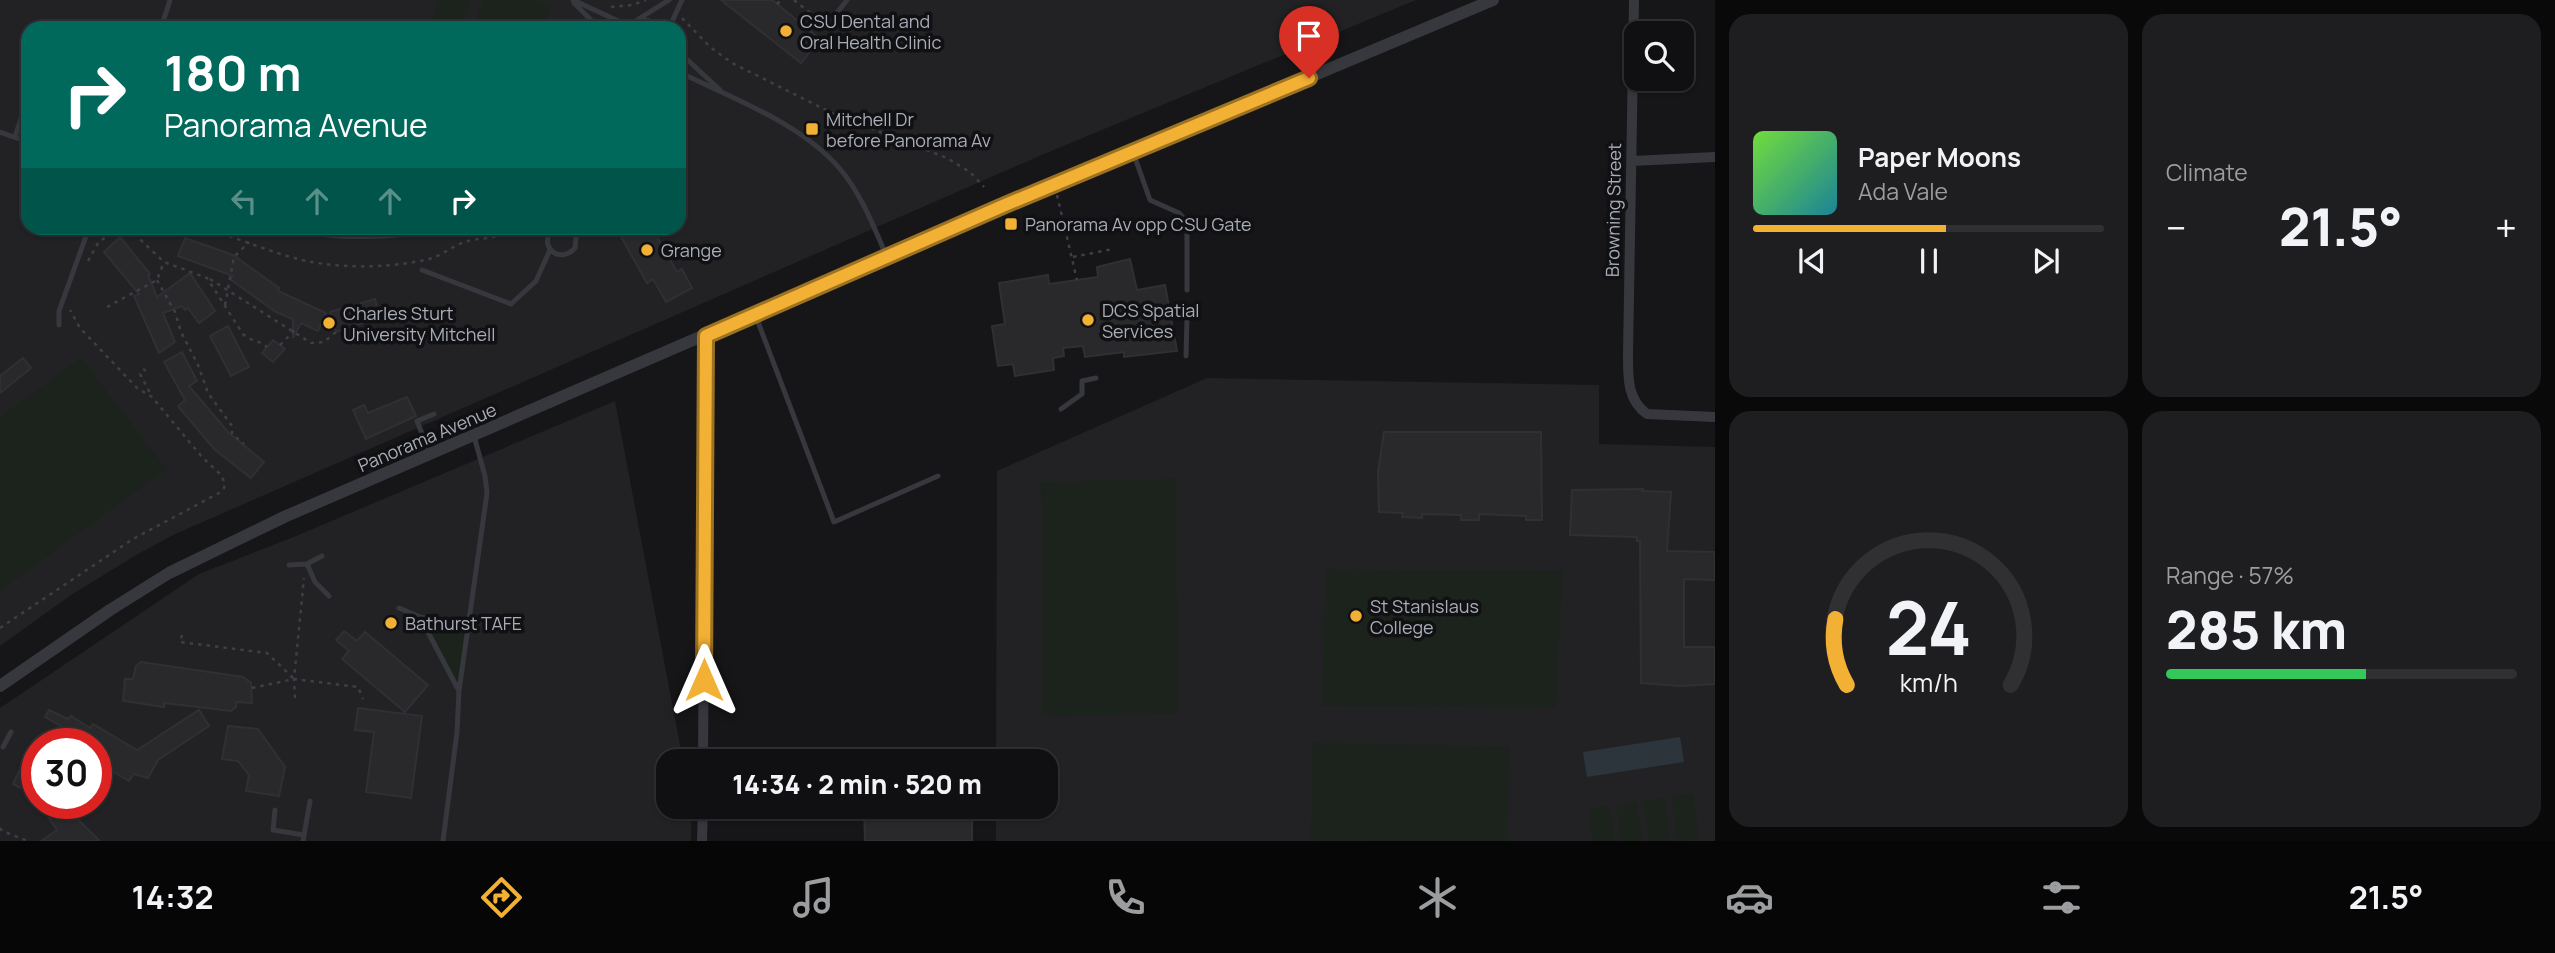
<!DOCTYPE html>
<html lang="en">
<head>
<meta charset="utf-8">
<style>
  :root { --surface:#101012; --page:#1e1e20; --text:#f1f3f6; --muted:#9c9d9f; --line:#303032; --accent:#f2b134 }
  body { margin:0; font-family:Manrope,sans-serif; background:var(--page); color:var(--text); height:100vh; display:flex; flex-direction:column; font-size:26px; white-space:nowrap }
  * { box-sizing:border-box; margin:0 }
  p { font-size:23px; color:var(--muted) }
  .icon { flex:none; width:38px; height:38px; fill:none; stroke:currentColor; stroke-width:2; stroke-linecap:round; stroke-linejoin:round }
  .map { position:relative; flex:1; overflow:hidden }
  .panel { display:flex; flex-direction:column; gap:14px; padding:14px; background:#09090a; width:840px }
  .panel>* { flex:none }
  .hud { position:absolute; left:21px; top:21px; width:665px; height:214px; border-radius:21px; box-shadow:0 2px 5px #0004,0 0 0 2px var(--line); background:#00695c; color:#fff; overflow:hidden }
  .fabs { position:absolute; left:1624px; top:21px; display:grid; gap:14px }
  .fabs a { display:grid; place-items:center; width:70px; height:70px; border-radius:14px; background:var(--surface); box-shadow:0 2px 5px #0004,0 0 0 2px var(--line); font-size:35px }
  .speed { position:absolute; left:21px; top:728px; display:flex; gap:14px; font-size:35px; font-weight:700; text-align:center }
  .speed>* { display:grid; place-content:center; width:91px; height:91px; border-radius:50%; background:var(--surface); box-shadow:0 2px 5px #0004,0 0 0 2px var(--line); line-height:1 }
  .speed .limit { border:10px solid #d22; background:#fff; color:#111 }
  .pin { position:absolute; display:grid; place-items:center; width:60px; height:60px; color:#fff; margin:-72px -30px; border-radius:50% 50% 50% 0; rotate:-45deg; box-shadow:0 0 7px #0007 }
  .pin .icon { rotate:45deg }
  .me { position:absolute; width:77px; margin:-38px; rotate:0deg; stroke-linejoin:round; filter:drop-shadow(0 0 5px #0008) }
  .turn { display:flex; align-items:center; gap:24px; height:147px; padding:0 28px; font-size:32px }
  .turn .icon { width:91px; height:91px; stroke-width:2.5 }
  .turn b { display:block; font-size:49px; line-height:60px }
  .lanes { display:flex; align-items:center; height:66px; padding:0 28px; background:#0003; justify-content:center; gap:35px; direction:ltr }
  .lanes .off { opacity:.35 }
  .big { font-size:52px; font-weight:800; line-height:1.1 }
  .panel .card { flex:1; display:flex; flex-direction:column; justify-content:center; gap:10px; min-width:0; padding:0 24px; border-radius:21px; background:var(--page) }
  .panel .dial { align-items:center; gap:0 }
  .dial svg { height:182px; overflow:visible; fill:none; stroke:var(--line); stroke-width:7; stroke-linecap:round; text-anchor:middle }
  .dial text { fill:var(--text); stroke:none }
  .song { display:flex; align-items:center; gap:21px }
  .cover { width:84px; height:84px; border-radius:10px; background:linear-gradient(135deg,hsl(100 70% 55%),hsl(190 70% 35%)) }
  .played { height:7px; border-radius:4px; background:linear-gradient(90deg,var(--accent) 55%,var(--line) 55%) }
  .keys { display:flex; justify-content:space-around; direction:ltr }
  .heat { display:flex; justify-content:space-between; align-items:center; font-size:38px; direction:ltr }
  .charge { height:10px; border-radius:5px; background:linear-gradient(90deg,#34c759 57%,var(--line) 0) }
  .panel .tiles { flex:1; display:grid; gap:14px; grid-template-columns:repeat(2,1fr) }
  .trip { position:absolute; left:656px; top:749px; width:402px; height:70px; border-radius:21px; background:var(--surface); box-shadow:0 2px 5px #0004,0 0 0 2px var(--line); font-weight:800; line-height:70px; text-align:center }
  .tabs { display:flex; height:112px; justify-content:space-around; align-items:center; background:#060607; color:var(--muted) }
  .tabs .icon { width:49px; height:49px }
  .tabs .on { color:var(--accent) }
  .tabs b { font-size:32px; color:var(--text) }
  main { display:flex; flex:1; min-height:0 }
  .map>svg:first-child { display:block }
  .built { fill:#222225; fill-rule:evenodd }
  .green { fill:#1c231d }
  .water { fill:#2c353c }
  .building { fill:#29292c; stroke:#303034; stroke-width:2 }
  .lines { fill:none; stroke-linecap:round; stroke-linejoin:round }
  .path { stroke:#3d3f44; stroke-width:2.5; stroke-dasharray:3.5 5; stroke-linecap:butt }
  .service { stroke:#37383d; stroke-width:5 }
  .minor { stroke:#37383d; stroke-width:10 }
  .tertiary { stroke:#37383d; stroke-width:12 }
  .route-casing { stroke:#9d7322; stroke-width:18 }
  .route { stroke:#f2b134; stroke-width:12 }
  .poi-dot { fill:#f2b134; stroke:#111113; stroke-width:2.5 }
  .labels { text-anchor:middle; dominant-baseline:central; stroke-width:7; stroke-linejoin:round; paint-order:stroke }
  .poi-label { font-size:18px; fill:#a8adb8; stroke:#111113; text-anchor:start }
  .street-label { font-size:18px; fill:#a8adb8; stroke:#111113 }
</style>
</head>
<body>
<main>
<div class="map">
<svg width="1715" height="841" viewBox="0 0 1715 841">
  <rect width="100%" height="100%" fill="#161618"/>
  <path class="built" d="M0,0h1416l-372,154 -871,381 -35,19 -67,41 -71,51zM28,28h651v200h-651z
    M1207,378l392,7v59l116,3v394h-719v-34h50v-46h-50l1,-290z
    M615,401l68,360h-15v46h24l-1,34h-691v-133l199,-134 97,-38zM37,744h59v59h-59z"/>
  <path class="green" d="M439,0h33l-12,28h-33z
    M484,0h52l16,7 -9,21h-71z
    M81,358l85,111 -166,122v-174z
    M1175,479l3,235 -136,2 -1,-234z
    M1326,569l236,2 -6,136 -234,-1z
    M420,617l49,7 -10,67z
    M1313,743l196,3 -2,95 -196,-1z
    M1693,793l6,45 -22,3 -6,-45z
    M1665,798l5,43h-21l-6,-40z
    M1637,802l5,39h-21l-5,-36z
    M1610,806l5,35h-22l-4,-32z"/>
  <path class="water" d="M1680,737l4,25 -97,15 -4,-25z"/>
  <path class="building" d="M721,0h51l48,39 -19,24z
    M616,228h36l25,44 5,-3 10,19 -26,14 -13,-23 -6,4z
    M120,237l30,37 -2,1 9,22 33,-24 25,38 -16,12 -11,-15 -3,2 -3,-4 -19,7 12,29 -16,11 -25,-57 5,-2 -35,-42z
    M185,238l48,17 46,33 -1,3 48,22 -8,18 -17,-8 -8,15v-19l-17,-7 -46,-33 3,-3 -55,-20z
    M1130,259l7,31 28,-5 12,66 -53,6v-5l-39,5 -2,-11 -20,2 1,8 -11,2 1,12 -39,6 -2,-12 -15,2 -6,-40 13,-2 -6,-41 49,-8 1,9 49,-7 -1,-10z
    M375,299l5,18 -44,15 -6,-20z
    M228,326l21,41 -18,9 -21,-40z
    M273,340l12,9 -12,13 -11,-9z
    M182,352l15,29 -8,5 39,46 36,30 -13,16 -37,-29 -36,-43 7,-6 -21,-38z
    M23,358l8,10 -31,25v-17z
    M407,397l9,19 -50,23 -13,-29 11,-5 4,8z
    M1384,432h157l1,88h-16v-4l-47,-2v6h-18v-5l-39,-1v4l-20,-1 1,-4 -24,-1 -1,-40z
    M1643,489v2l28,1 -4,59 48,1v28l-31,-1v68h31v37l-35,2 -39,-3 -1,-142h-3v-4l-67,-2 2,-45z
    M344,631l13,10 8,-9 63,53 -23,27 -63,-53 7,-8 -13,-11z
    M141,662l102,15 8,6 1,20 -16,-1v5l-5,4 -67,-8v4l-41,-6 2,-22h8l3,-13z
    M358,708l64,8 -11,82 -45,-6 8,-60 -19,-2z
    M49,710l19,9 3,-3 19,12 3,-4 44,26 62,-40 10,16 -51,34 -10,18 -14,-4 -5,7 -33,-19v-18h-12l-22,-14 2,-2 -19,-11z
    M228,726l30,3 27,38 -6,29 -33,-5 3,-16 -11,-14 -16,-2z
    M27,754l10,4v38l-24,-12z
    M54,803h23l-5,11 28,27h-59l16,-11 -8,-12z
    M864,807h108v34h-107z"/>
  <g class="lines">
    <path class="path" d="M794,0l25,20 -9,11
      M777,4l4,-4
      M611,7l21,-2 14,-5
      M682,18l28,29 22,16 102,51 113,44 23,14 14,15
      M1057,195l20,85
      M128,228l36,34 43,16 36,56c7,7 16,6 24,13
      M205,228c32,10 65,24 97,32 40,9 84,8 123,0 15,-3 26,-13 39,-18 20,-6 32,-1 51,-14
      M1073,257l40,-8
      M88,261l10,-18 19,-15
      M210,279l101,64 13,-1 12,-10
      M157,280l18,32 6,20 17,33 10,28 24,33v8l12,10
      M225,305l9,-48 15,-15
      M107,307l50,-27 7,-18
      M280,345l13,-13 3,-7
      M143,369l2,1 -5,4 11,21
      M0,628l133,-89 86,-46 5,-5 1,-5 -5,-9 -18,-17 -50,-60 -15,-9 -57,-60 -10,-18
      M182,635l-2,7 87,11 27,26
      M252,688l42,-9 64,8 5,12
      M295,698l-1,-19 10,-101
      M0,828l2,3 26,10"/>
    <path class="service" d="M573,0l54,25
      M574,3l25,25
      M637,20l32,-20
      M826,27l21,-27
      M161,28l9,-28
      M625,28c12,-11 25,-10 38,0
      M669,28l13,-28
      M679,52l41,38
      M679,72c53,26 122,51 161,97 20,23 34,58 46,86
      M0,132l28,10
      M15,137l11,-34
      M1133,152l17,48 29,13 8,9v68
      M283,228c54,12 108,11 162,0
      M554,228c-18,16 5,38 21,20l1,-11 -6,-9
      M422,270l89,34 25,-23 14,-31
      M755,314l79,208 104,-46
      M59,325v-14l30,-83
      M1186,356l1,-37
      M1061,409l21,-15v-13l14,-3
      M430,454l-13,-33 17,-7
      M307,564l8,18 14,14
      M289,565l18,-1 15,-8
      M399,608l21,9 49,7
      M420,617l39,74
      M3,747l8,-15
      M275,810l-2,20 31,5
      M303,841l7,-40
      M443,841l14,-109 2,-41 28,-198 -2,-17 -11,-40"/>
    <path class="minor" d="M1634,0l-6,354c0,23 -1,46 19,60l68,3
      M1632,161l83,-4
      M703,761l3,-425
      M702,841l1,-34"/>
    <path class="tertiary" d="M0,686l110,-76 59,-37 115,-56 721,-312 488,-205"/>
  </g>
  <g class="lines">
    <g class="route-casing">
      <path id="route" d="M704,680l2,-344 299,-131 304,-127"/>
    </g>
    <use href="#route" class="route"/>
  </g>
  <g class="poi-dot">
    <circle cx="786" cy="31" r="7"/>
    <rect x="805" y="122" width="14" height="14" rx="3.5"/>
    <rect x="1004" y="217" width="14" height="14" rx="3.5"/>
    <circle cx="647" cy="250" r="7"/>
    <circle cx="1088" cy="320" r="7"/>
    <circle cx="329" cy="323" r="7"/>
    <circle cx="1356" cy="616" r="7"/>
    <circle cx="391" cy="623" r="7"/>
  </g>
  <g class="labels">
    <g class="poi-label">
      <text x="800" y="21">CSU Dental and<tspan x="800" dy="21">Oral Health Clinic</tspan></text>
      <text x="826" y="119">Mitchell Dr<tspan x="826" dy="21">before Panorama Av</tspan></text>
      <text x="1025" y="224">Panorama Av opp CSU Gate</text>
      <text x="661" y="250">Grange</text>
      <text x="1102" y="310">DCS Spatial<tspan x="1102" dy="21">Services</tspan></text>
      <text x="343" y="313">Charles Sturt<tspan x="343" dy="21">University Mitchell</tspan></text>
      <text x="1370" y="606">St Stanislaus<tspan x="1370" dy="21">College</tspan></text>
      <text x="405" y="623">Bathurst TAFE</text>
    </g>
    <g class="street-label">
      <text transform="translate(1613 210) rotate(-89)">Browning Street</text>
      <text transform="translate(427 437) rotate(-23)">Panorama Avenue</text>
    </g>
  </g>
</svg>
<div class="fabs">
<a><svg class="icon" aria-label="search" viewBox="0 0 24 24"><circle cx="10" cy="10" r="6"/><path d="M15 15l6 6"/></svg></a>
</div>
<div class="speed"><div class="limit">30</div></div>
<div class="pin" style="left:1309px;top:78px;background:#d93025"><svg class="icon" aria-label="arrive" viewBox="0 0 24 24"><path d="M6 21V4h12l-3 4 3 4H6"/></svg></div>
<svg class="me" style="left:704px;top:680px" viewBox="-20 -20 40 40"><path d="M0-17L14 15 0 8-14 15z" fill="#f2b134" stroke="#fff" stroke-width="4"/></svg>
<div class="trip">14:34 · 2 min · 520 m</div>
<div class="hud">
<div class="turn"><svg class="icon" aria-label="right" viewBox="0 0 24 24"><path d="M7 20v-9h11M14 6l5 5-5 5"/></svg><div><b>180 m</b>Panorama Avenue</div></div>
<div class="lanes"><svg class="icon off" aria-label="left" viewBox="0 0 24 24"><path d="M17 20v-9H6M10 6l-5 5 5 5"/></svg><svg class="icon off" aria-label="ahead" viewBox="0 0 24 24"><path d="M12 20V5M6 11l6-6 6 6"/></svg><svg class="icon off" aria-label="ahead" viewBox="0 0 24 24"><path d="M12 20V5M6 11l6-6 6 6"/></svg><svg class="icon" aria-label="right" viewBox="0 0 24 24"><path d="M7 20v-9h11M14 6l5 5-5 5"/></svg></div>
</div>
</div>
<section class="panel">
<div class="tiles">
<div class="card">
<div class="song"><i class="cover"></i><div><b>Paper Moons</b><p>Ada Vale</p></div></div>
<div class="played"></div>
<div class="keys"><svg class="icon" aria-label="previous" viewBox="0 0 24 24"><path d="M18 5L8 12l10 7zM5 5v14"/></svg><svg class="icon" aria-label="pause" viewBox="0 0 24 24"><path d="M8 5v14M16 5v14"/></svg><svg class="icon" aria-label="next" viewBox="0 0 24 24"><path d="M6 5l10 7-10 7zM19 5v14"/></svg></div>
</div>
<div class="card"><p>Climate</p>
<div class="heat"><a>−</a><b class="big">21.5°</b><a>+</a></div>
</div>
<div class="card dial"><svg viewBox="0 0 100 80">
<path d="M14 69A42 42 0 1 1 86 69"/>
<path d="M14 69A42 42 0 0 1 9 40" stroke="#f2b134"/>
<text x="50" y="56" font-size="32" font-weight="700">24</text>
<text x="50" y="72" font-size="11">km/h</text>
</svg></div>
<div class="card"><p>Range · 57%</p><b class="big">285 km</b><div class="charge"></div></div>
</div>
</section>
</main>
<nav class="tabs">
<b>14:32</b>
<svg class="icon on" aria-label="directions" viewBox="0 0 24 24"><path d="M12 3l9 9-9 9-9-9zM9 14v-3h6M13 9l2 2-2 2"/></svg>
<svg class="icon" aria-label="music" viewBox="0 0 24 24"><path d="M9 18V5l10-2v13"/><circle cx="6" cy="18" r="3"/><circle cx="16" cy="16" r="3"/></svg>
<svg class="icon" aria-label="phone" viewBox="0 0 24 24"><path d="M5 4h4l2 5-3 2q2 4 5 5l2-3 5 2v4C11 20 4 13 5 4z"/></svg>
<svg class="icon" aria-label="climate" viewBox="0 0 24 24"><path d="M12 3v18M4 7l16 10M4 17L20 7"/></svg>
<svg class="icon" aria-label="car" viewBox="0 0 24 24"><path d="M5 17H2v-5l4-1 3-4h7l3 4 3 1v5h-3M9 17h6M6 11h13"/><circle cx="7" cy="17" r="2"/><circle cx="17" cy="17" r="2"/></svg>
<svg class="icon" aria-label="filters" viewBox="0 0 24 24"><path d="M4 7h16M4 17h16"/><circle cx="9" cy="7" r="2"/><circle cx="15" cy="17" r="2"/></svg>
<b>21.5°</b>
</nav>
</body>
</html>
